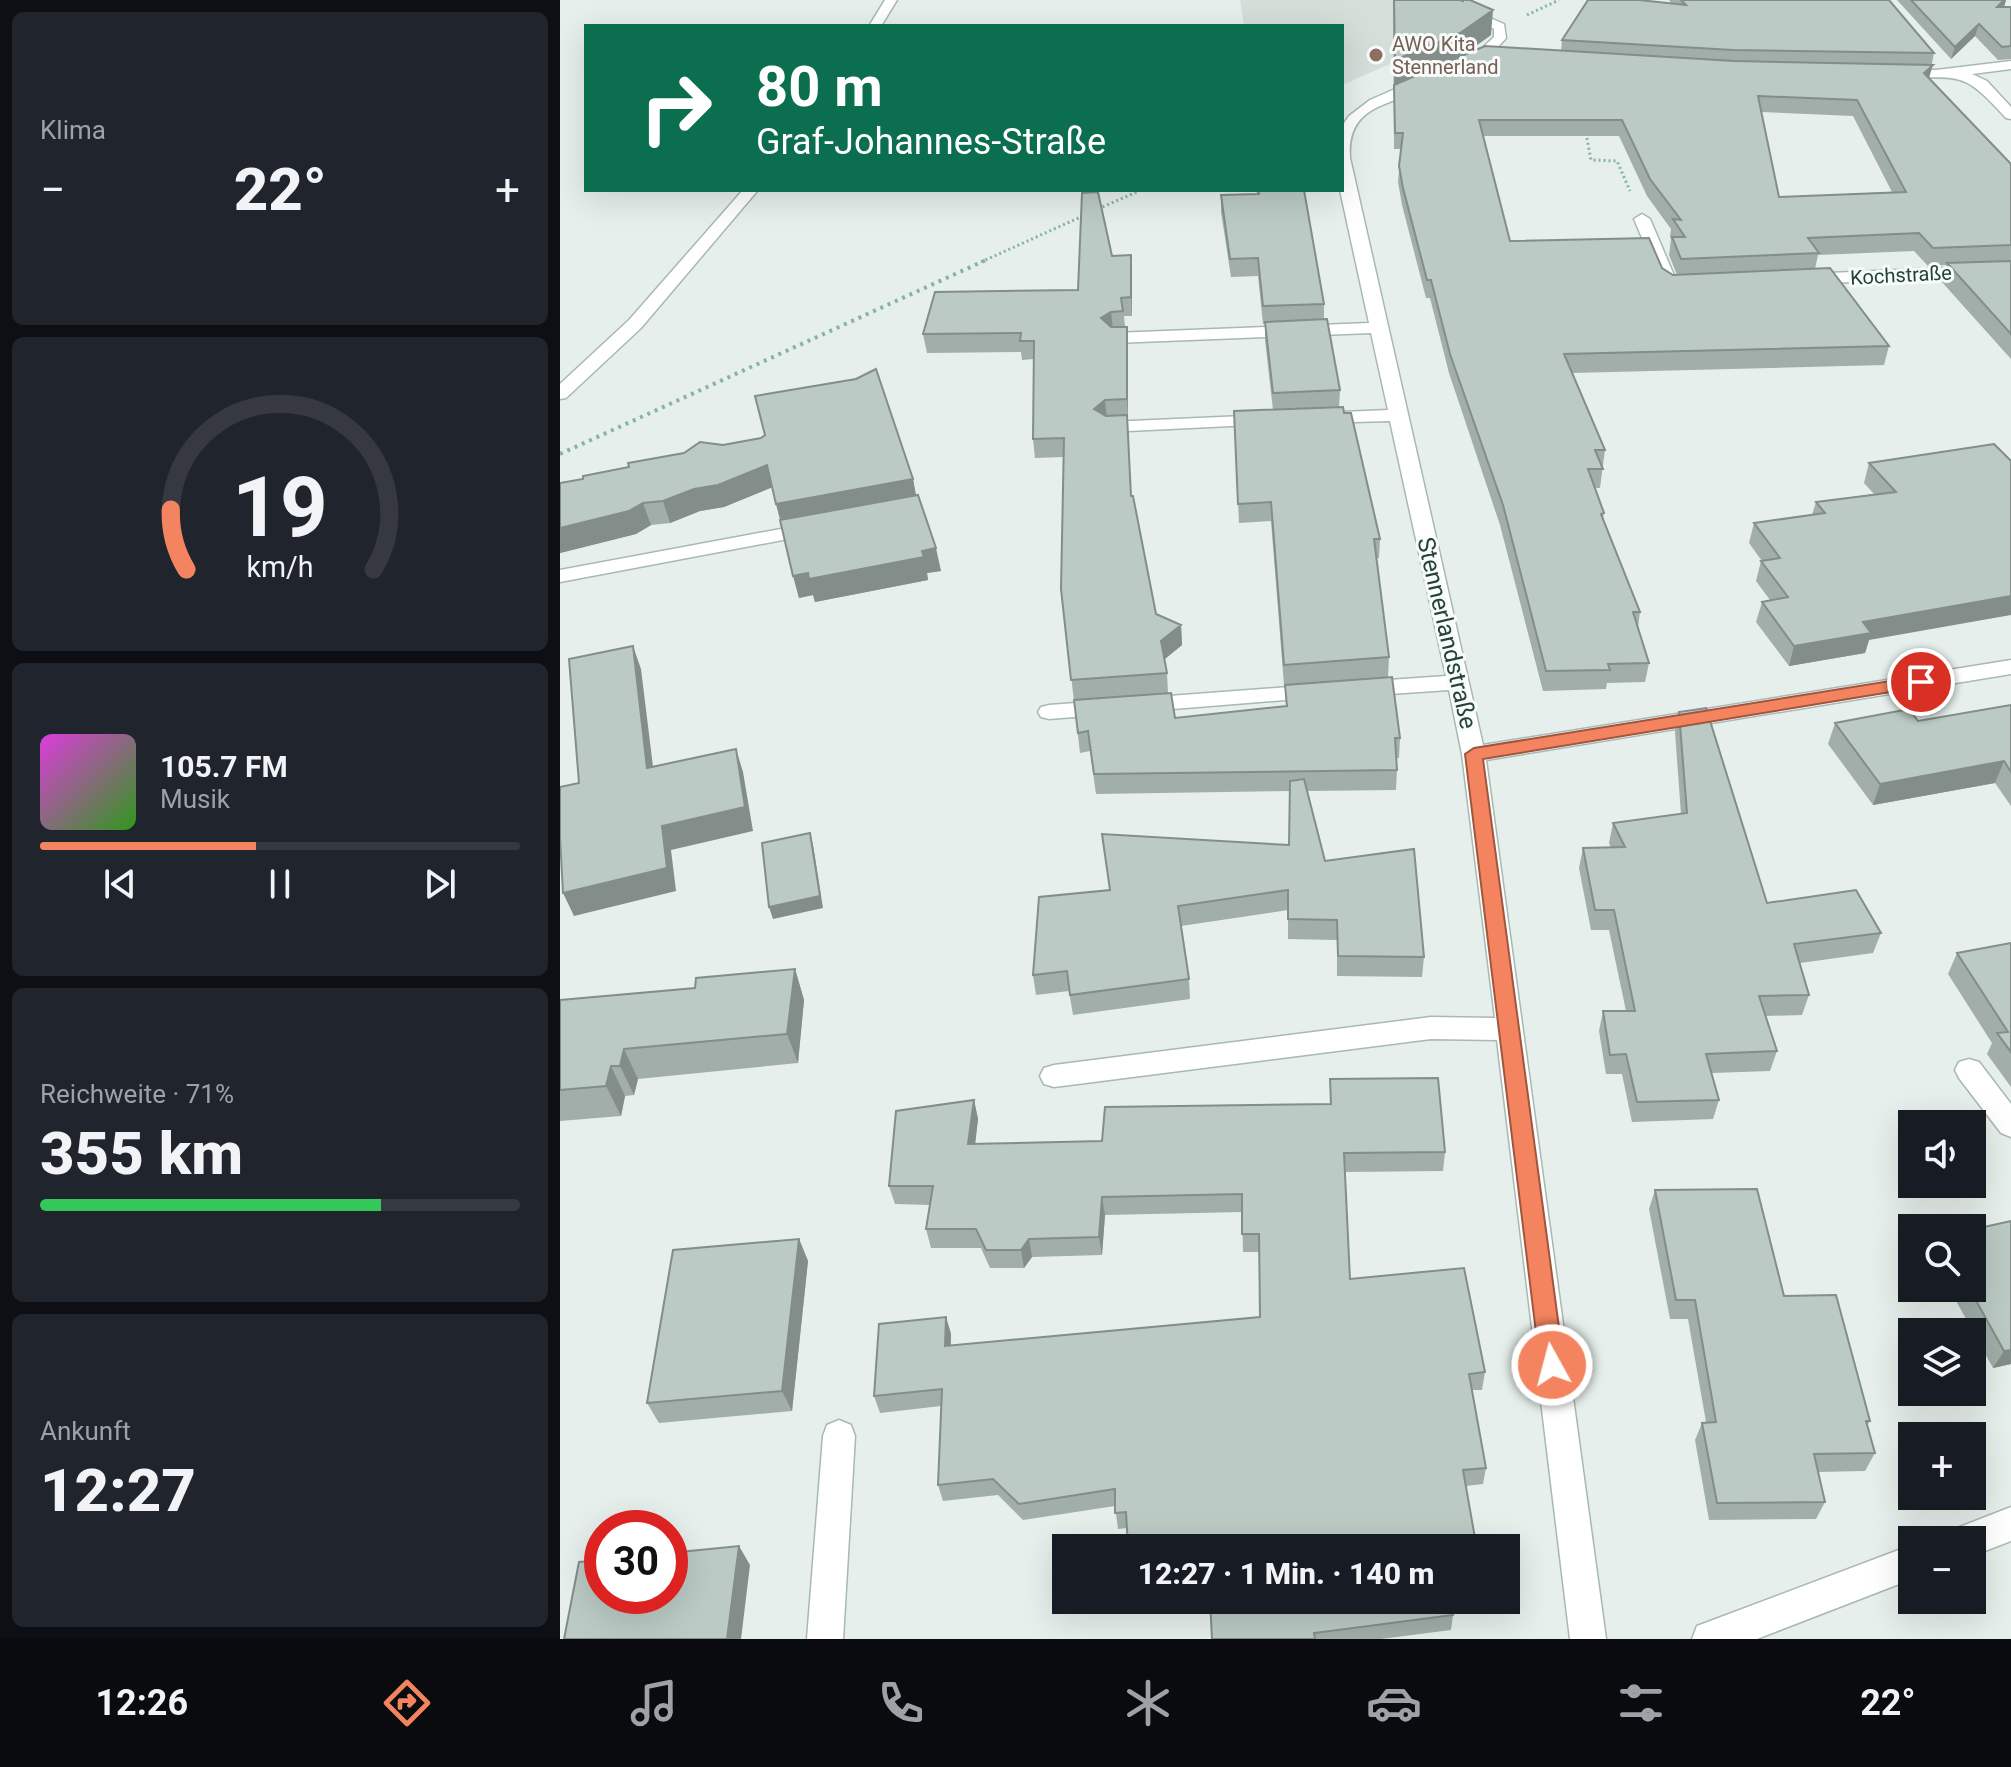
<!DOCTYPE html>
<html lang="de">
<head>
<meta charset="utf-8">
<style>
  :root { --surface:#171b24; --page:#20242c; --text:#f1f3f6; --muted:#9ea1a6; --line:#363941; --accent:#f4845f }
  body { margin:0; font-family:Roboto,sans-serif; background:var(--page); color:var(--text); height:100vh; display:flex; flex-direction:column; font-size:30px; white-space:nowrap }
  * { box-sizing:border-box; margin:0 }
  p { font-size:26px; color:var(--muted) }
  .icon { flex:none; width:44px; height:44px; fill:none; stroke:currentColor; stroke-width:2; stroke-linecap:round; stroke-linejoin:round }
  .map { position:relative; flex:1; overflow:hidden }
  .drawer { display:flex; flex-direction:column; gap:12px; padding:12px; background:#0d0f14; width:560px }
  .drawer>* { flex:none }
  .guide { position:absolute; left:24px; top:24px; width:760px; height:168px; border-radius:0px; box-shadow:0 8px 32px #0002; background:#0b6e4f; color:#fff; overflow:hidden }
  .fabs { position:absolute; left:1338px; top:1110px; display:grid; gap:16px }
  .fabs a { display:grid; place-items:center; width:88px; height:88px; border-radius:0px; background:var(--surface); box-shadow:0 8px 32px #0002; font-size:40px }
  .speed { position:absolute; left:24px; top:1510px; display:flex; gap:16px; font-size:40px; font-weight:700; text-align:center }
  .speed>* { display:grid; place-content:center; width:104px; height:104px; border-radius:50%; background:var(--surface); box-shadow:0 8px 32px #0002; line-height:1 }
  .speed .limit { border:12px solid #d22; background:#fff; color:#111 }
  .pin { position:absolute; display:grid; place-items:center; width:68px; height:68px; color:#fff; margin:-34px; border:4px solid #fff; border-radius:50%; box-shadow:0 2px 8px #0007 }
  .me { position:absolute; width:88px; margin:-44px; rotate:353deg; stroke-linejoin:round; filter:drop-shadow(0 0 6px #0008) }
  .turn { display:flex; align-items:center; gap:28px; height:168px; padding:0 40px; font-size:36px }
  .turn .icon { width:104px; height:104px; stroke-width:2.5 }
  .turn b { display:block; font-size:56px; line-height:68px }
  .big { font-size:60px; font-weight:800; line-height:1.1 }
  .drawer .widget { flex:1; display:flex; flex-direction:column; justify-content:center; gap:12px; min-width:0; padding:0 28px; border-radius:12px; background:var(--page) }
  .drawer .dial { align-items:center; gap:0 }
  .dial svg { height:208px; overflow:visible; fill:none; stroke:var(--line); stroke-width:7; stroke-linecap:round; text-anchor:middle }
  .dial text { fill:var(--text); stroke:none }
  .song { display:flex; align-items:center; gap:24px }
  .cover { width:96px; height:96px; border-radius:12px; background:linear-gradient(135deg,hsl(300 70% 55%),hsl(110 70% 35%)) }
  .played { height:8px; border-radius:4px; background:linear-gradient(90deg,var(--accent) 45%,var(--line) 45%) }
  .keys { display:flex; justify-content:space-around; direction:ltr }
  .heat { display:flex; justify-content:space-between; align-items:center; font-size:44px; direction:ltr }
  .charge { height:12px; border-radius:6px; background:linear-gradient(90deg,#34c759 71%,var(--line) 0) }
  .trip { position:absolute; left:492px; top:1534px; width:468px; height:80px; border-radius:0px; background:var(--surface); box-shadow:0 8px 32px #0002; font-weight:800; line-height:80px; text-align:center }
  .menu { display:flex; height:128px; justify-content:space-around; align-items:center; background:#090b0e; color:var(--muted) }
  .menu .icon { width:56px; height:56px }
  .menu .current { color:var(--accent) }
  .menu b { font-size:36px; color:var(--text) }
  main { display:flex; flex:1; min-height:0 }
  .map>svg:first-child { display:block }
  .built { fill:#d4dfda }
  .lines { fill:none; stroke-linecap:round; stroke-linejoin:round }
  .minor-casing { stroke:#a8b8b2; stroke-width:3 }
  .path-far1 { stroke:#86b3a5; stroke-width:3; stroke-dasharray:2 3; stroke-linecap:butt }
  .path { stroke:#86b3a5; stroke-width:4; stroke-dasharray:3 5; stroke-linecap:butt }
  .minor { fill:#fff; fill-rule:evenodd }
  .wall { fill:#a1aea9; fill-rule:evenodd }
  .shaded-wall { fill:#838d89 }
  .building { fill:#bbcac4; stroke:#838d89; stroke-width:2; fill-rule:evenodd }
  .route { fill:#f4845f; stroke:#9f563e; stroke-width:2 }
  .education-dot { fill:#8d6e63; stroke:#f7fbf9; stroke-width:3 }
  .labels { text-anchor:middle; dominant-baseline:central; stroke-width:6; stroke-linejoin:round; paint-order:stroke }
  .far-education-label { font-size:20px; fill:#785e54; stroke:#f7fbf9; text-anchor:start }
  .far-street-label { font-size:20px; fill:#24423a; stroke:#f7fbf9 }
  .street-label { font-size:24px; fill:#24423a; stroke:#f7fbf9 }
</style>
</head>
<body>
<main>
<section class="drawer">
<div class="widget"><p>Klima</p>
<div class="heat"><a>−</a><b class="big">22°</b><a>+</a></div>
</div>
<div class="widget dial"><svg viewBox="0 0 100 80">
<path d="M14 69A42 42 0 1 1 86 69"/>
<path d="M14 69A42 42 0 0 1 8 46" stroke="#f4845f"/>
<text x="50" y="56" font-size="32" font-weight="700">19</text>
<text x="50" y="72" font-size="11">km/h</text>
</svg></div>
<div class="widget">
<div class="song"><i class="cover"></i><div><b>105.7 FM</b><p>Musik</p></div></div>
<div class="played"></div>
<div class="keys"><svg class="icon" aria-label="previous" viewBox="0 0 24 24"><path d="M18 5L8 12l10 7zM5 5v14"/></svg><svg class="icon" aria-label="pause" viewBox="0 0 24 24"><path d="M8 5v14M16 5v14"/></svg><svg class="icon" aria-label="next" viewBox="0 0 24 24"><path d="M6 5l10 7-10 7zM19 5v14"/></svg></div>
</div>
<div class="widget"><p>Reichweite · 71%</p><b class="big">355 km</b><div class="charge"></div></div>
<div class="widget"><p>Ankunft</p><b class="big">12:27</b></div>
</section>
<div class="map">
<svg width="1451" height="1639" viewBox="0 0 1451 1639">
  <rect width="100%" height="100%" fill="#e6efeb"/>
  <path class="built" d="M680,0h178l64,24 -140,61v-59h-98z"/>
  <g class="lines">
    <g class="minor-casing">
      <path id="minor" d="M325,0h12l-16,26h-12z
        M873,0h16l55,24 2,14c-11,13 -26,30 -45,29v-6l17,-9 16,-15v-8z
        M1451,61v8l-39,5 15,7 24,26v12l-5,-1c-45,-49 -43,-39 -106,-41l-7,-4 7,-4 36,1z
        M860,78l12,3c-33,27 -86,18 -82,77l133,587 528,-85v14l-525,86 120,879h-36l-73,-599 -66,-1 -377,48 -10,-3 -4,-8 4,-8 10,-3 377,-48 64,1 -33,-264 -13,-64 -89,6 -8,-2 -3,-5 3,-5 8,-2 86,-6 -56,-255 -72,2 -9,-5 9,-5 70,-3 -17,-77 -257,10 -9,-5 9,-5 255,-10 -29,-133 2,-64 7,-10 21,-16z
        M183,190h15l-117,138 -75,70 -6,1v-15l69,-64z
        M1082,214l8,5 26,61 15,1v6l-21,3 -8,-5 -28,-66z
        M1451,265v10l-205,9 -8,-5 8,-5z
        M706,415l9,5 -3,4 -164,8 -9,-5 9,-5z
        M253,523l10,6 -3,4 -260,49v-12z
        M755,685l8,2 3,5 -3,5 -274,22 -8,-2 -3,-5 3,-5 8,-2z
        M1409,1059l10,3 32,42v33l-10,-4 -42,-55 -4,-8 4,-8z
        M279,1420l12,5 4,11 -12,203h-36l16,-203 4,-11z
        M1451,1507v34l-39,15v-16h-20l5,-12z
        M1352,1545v34l-155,60h-65l5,-13z"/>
    </g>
    <path class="path-far1" d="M967,15l32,-15
      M1026,133l5,27 26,1 13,30
      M538,209l43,-19
      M421,262l104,-47"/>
    <path class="path" d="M0,454l426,-194"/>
    <use href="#minor" class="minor"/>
  </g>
  <path class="wall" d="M833,0h67l31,35 -30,22 100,-6 1,-11 110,-36 -3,-4h220l45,53 -5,25 82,86v195l-70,-78 5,-16 -18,1 -14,-15 -96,4 -3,14 74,77 -5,19 -312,8 33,77 -5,38h-5l9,25 -1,5 37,94 -2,15 11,36 -4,19 -38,1 -1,6 -63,2 -43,-166 -51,-152 -19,-75h-4l-24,-93 -4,-23 3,-33h-7zM1201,112l92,4 39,76 -113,5zM923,136h136l28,60 24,33 -1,8 1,2 -2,16 8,20h-4l-11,-7 -152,-27z
    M1337,0h109l-2,7h7v52l-13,1 -23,-24 -24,23z
    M696,190h48l20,114v15l16,71 -1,17 5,6 36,126 -1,19h-3l13,99 -1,20 -104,8 -13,-164 -32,2 -5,-112 39,-1 -8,-70v-16h-2l-5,-48 -27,1 -10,-65v-17l36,-1z
    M552,256l20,17v43h-8l1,11h2l1,18v73h-1l4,78 25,118 25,11 1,20 -18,15 3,13 1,20 7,25 111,-12 -1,-21 115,53 -1,20h-3l1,12 -1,20 -89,1 18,70 99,96 -2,20 -85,-1v-36l-49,-1v-29l-107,16 8,53 1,20 -117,16 -4,-24 -33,4 -3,-20 76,-85 180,-45 1,-54 -194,3 -6,-43 -10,2 -19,-164 3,-132 -29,1 -2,-19 1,-80 -12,1 -1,-8 -94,1 -4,-19 155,-44z
    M1434,444l-125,196 -4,13 -76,13 -33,-44 6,-20 8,-2 -14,-19 5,-20h1l-13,-18 5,-20 58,-8 4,-13 58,-8 -10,-11 5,-20z
    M353,479l3,17 25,75 -14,2 1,7 -113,22 -2,-7 -14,3 -27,-111 -48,20 -24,4 -30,12 -19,2 -15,9 -76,19v-70z
    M1451,705v101l-16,-23 -122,22 -45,-61 7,-21 83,-2z
    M1119,712l88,191 114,30 -8,20 -73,10 9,32 -7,20 -37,1 12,35 -7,20 -58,2 7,27 -6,19 -81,3 -10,-48h-16l-7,-43 4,-20h23l-17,-81h-18l-12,-62 4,-20h28l-2,-5 4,-20 68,-9 -6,-82z
    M1451,943v144l-24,-33 5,-11 -44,-69 9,-21z
    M235,969l9,31 -6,63 -160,16 -4,16 -9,1 -4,20 -61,5v-121l135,-12z
    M770,1079l115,73 -2,19 -98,1 5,107 135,93 -3,18h-10l14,78 -3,16 -17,2 9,52 -2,10h-345l-1,-20 -9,1 -3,-23 -92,14 -25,-25 -55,6 -5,-16 3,-79 -61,7 -6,-17 72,-79 5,17v12l309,-29 -1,-65h-16l-1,-40 -137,3 -3,40 -70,2 -8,11h-34l-9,-20h-50l-5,-19 4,-24 -35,-1 -6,-18 85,-86 4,19 -3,25 127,-3 228,-37z
    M1095,1190l129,106 86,125 -3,5 8,27 -10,18 -47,1 7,30 -9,17 -107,1 -14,-80 7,-17 4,-1 -18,-103h-18l-21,-110z
    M1451,1221v143l-18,4 -44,-80h23v-54l3,-5z
    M239,1239l9,22 -16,150 -133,12 -12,-20z
    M571,1600h320l2,15 -2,15 -70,9h-169l-2,-37 -77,9z"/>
  <path class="shaded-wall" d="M1444,0h2l-3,10 -6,-3z
    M933,10l-2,25 -32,23 -65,28 1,-26z
    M1419,24l-4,12 -24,23 4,-12z
    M1373,65l-5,16 -4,-8z
    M571,255l1,18v43l-1,-19z
    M551,312l2,18 -12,-12z
    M567,327l1,18v73l-1,-19z
    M545,400l2,19 -13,-10z
    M207,465l6,22 -49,20 -24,4 -30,12 -7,-22 31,-12z
    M353,479l4,22 -135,25 -6,-22z
    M83,503l8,22 -15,9 -76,19v-25z
    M376,548l5,23 -14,2 1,7 -113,22 -2,-7 -14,3 -6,-22z
    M1451,596v19l-142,25 -4,13 -76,13 5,-20 69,-24z
    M621,625l1,20 -20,16 -1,-20z
    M73,646l8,23 15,122 -9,-23z
    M176,749l7,23 10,59 -82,19 5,41 -102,25 -11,-23 99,-67z
    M1444,761l-9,22 -122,22 7,-21z
    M250,833l3,12 10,63 -50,11 -4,-12z
    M235,969l9,31 -6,63 -11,-29z
    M64,1049l14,30 -4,16 -14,-29z
    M51,1066l14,30 -4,20 -15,-30z
    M414,1100l4,19 -5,43 -5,-18z
    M542,1197l3,18 -3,40 -3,-18z
    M239,1239l9,22 -16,150 -10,-20z
    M469,1239l3,18 -8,11 -3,-18z
    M386,1317l5,17 -1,30 -5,-18z
    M1451,1350v14l-18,4 11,-17z
    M179,1546l11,19 -9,74h-14z"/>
  <path class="building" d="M834,0h66l3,1v-1h7l23,10 -33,23 -65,27z
    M1028,0h51l47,5 -5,-5h208l45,53 -201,-3 -171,-10z
    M1351,0h93l-7,7h14v39l-9,1 -23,-23 -24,23z
    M925,46l249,15 199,4 -9,8 87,91v81l-78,3 -14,-15 -111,5 11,15 -138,6 -9,-22h13l-12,-18 8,1 -31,-41 -28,-59h-143l31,121 139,-3 13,30 11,7 157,-7 59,78 -325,8 41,96h-10l8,19h-15l16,44 -3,1 39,98h-7l16,51 -41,1 2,6 -64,1 -43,-166 -53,-151 -19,-74h-4l-24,-92 -4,-22 4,-33h-8l-1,-48zM1198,96l99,4 49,92 -127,5z
    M698,190h46l20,114 -61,2 -5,-48 -28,1 -9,-64 38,-1z
    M538,192l14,64 19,-1v42l-10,1 2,13 -12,1 -10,6 10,9h16v72l-22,1 -11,9 12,7 21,-1 4,81h2l23,118 25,11 -20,16 6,32 -96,7 -10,-91 3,-151 -31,1 1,-98h-14l1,-8 -98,1 12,-42 143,-2 4,-97z
    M1451,261v73l-64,-71z
    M767,319l13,71 -67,3 -8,-71z
    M316,369l37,110 -137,25 -9,-39 -49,20 -24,4 -31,12 -20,2 -14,8 -69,17v-45l23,-4v-3l46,-9 -1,-4 56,-10 16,-11 23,3 38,-7 4,-3 -10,-39 101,-17z
    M783,407l1,6h7l29,126h-6l15,118 -105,8 -13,-163 -33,2 -4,-93z
    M1434,444l17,17v135l-148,26 8,11 -77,13 -32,-44 26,-5 -27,-36 19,-3 -26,-35 71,-10 -9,-11 80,-10 -27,-29z
    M358,495l18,53 -14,3 2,6 -115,22 -1,-6 -15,3 -13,-56z
    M73,646l14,122 89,-19 9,58 -83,19 5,42 -104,25 -3,-56v-50l19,-4 -10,-124z
    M832,677l8,61h-5l2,32 -303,4 -6,-43 -10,2 -4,-33 97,-7 4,25 112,-12 -2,-21z
    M1451,705v67l-7,-11 -124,23 -45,-61 74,-14 9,12z
    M1146,708l61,195 89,-13 25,43 -87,11 15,51 -50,1 18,55 -71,3 13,46 -82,2 -11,-48 -16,1 -7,-44h32l-21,-101h-19l-12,-62 42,-1 -12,-24 74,-10 -8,-101z
    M744,779l21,82 89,-12 10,108 -86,-1 -1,-36 -49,-1v-29l-110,16 11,73 -119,16 -3,-24 -34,4 6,-78 71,-7 -8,-56 187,11 1,-64z
    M250,833l10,63 -51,11 -7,-64z
    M1451,943v109l-14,-19 11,-1 -51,-79z
    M235,969l-8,65 -163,15 -4,17h-9l-5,20 -46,4v-90l135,-12 1,-10z
    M878,1078l7,74 -101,1 6,126 114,-11 21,104 -16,2 17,94 -23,2 12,68 -34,4 1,6h-314l-2,-36 -11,1v-24l-96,15 -26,-25 -55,6 4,-96 -68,7 5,-72 67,-7 -1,29 315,-29 -1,-83h-17v-40l-140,3 -3,40 -70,2 -8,11h-35l-10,-21h-50l7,-43h-44l7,-75 78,-11 -6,44 134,-3 3,-34 226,-3 -1,-25z
    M1197,1189l27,107 52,-1 34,126h-4l9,32 -61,1 11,48 -108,1 -15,-80 14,-1 -21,-122h-19l-21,-110z
    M1451,1221v129l-7,1 -35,-63h3v-53l5,-1 -2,-5z
    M239,1239l-17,152 -135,12 26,-153z
    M179,1546l-12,93h-163l15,-77 23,-2v36h68v-43z
    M650,1600h241l2,15 -139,18 1,6h-103z"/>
  <path class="route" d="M1361,676l9,6 -3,4 -444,73 81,606 -3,8 -9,3 -8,-3 -4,-8 -75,-611 9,-6z"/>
  <circle class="education-dot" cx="816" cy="55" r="8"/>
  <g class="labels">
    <g class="far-education-label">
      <text x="832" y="44">AWO Kita<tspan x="832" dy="23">Stennerland</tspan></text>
    </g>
    <g class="far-street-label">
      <text transform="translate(1341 275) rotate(-3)">Kochstraße</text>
    </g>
    <g class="street-label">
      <text transform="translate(887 633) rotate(77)">Stennerlandstraße</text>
    </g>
  </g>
</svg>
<div class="fabs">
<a><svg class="icon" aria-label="sound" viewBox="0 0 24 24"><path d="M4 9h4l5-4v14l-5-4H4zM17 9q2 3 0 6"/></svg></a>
<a><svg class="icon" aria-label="search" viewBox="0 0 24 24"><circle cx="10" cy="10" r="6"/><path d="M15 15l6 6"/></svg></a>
<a><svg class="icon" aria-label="layers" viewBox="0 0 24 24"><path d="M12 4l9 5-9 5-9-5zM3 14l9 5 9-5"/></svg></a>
<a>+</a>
<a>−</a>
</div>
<div class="speed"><div class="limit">30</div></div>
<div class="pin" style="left:1361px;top:682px;background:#d93025"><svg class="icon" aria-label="arrive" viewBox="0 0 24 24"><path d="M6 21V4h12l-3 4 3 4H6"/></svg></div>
<svg class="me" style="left:992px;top:1365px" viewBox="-20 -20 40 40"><circle r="17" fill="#f4845f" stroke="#fff" stroke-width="3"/><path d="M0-11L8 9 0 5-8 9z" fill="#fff"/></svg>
<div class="trip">12:27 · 1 Min. · 140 m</div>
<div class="guide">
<div class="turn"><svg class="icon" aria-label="right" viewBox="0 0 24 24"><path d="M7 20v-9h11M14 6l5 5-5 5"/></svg><div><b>80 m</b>Graf-Johannes-Straße</div></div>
</div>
</div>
</main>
<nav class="menu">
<b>12:26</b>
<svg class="icon current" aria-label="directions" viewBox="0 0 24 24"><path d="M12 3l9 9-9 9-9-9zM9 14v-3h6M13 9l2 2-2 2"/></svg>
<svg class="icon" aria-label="music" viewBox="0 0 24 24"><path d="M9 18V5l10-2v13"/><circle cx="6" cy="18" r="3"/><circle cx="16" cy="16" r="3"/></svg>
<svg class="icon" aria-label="phone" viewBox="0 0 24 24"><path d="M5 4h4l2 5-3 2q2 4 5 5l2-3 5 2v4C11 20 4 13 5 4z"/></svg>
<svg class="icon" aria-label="climate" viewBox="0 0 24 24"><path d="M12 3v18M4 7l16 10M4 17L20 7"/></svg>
<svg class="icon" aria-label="car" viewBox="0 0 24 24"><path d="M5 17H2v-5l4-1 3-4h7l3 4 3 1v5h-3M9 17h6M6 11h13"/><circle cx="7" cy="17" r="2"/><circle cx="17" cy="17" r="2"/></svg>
<svg class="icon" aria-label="filters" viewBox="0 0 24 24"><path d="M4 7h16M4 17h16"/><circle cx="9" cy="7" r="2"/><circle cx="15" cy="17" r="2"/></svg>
<b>22°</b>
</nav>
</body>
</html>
